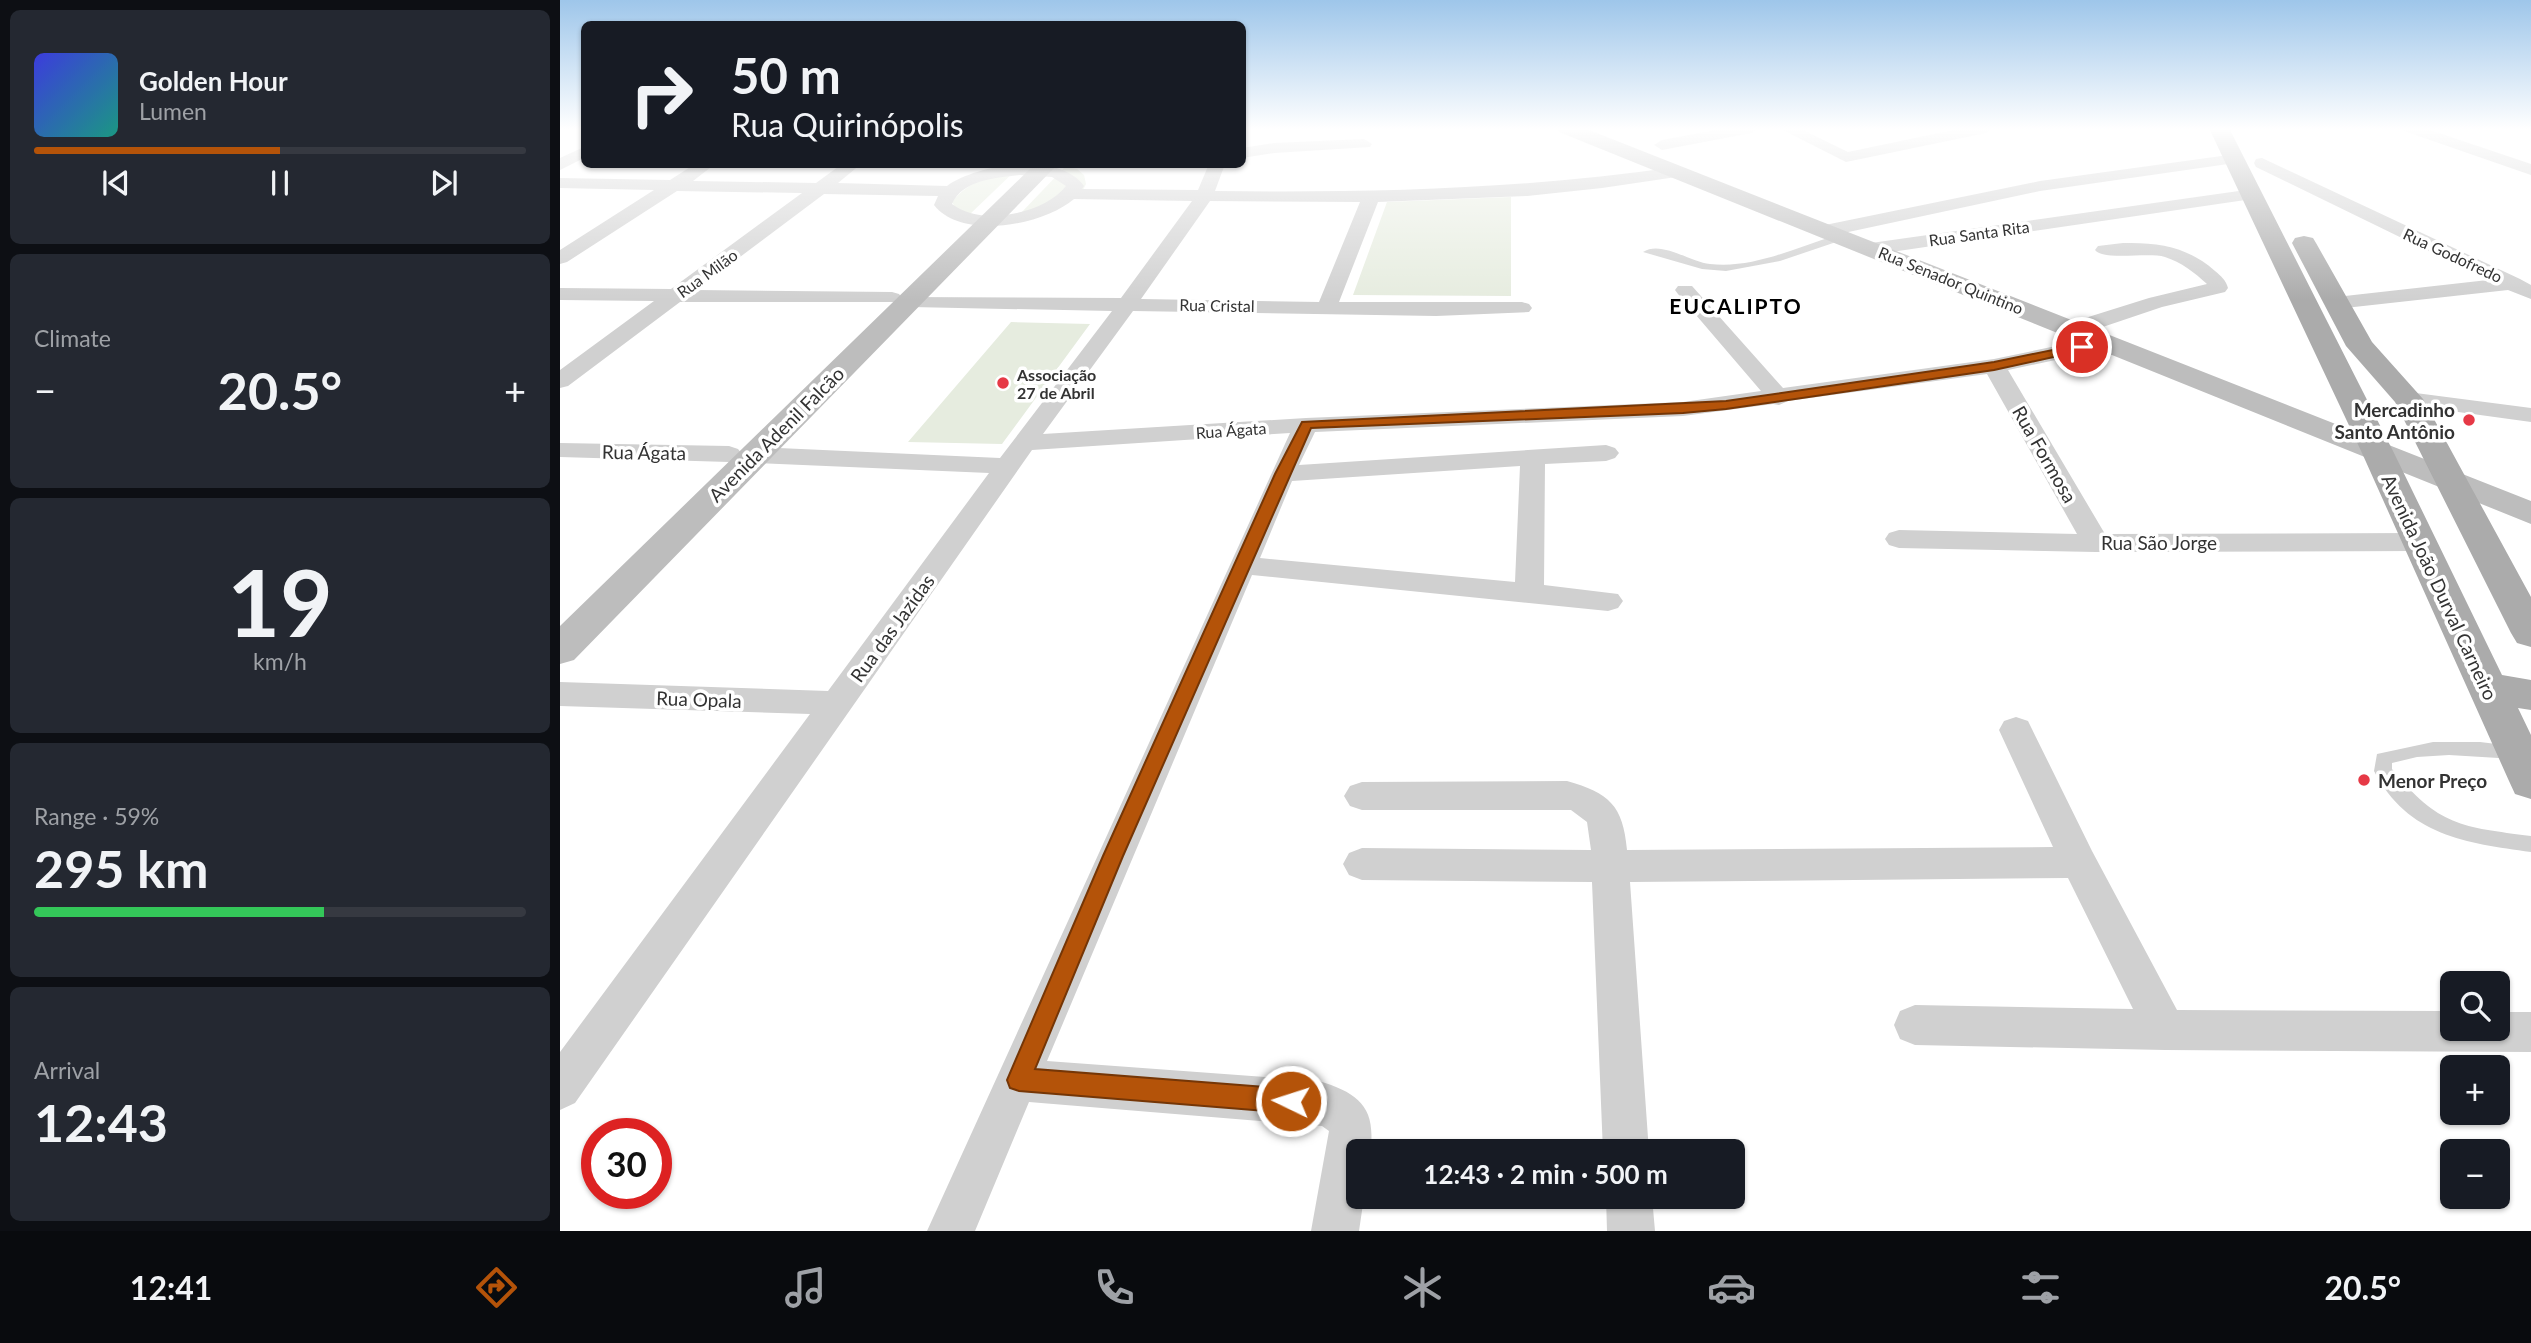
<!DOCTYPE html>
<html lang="en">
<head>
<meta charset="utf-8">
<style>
  :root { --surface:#171b24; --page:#242831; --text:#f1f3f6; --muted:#9ea1a6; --line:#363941; --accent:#b45309 }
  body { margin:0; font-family:Lato,sans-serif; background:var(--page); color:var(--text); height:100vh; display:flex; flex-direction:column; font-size:26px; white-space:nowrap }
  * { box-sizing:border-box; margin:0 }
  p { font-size:23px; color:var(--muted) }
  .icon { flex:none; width:38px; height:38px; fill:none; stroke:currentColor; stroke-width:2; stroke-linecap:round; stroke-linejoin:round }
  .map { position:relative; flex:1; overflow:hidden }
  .details { display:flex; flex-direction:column; gap:10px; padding:10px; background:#0d0f14; width:560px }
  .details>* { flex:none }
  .guide { position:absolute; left:21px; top:21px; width:665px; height:147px; border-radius:10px; box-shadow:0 2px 5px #0004; background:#171b24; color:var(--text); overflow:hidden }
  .buttons { position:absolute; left:1880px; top:971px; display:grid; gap:14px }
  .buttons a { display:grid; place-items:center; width:70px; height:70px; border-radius:10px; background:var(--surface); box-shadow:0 2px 5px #0004; font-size:35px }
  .speed { position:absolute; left:21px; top:1118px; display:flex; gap:14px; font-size:35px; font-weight:700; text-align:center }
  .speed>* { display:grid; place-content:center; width:91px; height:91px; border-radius:50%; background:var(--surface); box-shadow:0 2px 5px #0004; line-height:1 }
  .speed .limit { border:10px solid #d22; background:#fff; color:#111 }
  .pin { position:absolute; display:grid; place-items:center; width:60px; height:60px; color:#fff; margin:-30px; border:4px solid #fff; border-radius:50%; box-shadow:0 2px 7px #0007 }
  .me { position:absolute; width:77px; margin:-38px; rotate:274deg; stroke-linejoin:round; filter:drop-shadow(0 0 5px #0008) }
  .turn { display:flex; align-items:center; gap:24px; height:147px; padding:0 35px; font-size:32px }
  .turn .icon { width:91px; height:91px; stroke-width:2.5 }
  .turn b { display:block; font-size:49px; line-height:60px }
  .big { font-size:52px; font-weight:700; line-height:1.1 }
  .details .widget { flex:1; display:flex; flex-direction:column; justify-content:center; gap:10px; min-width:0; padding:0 24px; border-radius:10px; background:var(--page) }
  .details .dial { align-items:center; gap:0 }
  .dial b { font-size:91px; line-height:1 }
  .song { display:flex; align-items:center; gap:21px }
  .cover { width:84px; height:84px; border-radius:10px; background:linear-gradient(135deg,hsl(240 70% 55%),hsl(170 70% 35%)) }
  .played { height:7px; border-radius:4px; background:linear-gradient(90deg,var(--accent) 50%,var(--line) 50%) }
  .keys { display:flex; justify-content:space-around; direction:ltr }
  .heat { display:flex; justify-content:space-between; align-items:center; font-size:38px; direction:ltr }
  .charge { height:10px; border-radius:5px; background:linear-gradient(90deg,#34c759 59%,var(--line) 0) }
  .trip { position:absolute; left:786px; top:1139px; width:399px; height:70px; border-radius:10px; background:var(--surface); box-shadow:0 2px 5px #0004; font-weight:700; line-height:70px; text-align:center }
  .tab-bar { display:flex; height:112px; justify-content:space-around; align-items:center; background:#090b0e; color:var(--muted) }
  .tab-bar .icon { width:49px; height:49px }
  .tab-bar .on { color:var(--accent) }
  .tab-bar b { font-size:32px; color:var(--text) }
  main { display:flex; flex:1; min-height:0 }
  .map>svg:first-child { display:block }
  .green { fill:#e6ecdf }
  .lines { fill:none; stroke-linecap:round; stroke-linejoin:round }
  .lane { fill:#d0d0d0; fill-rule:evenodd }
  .street { fill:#d0d0d0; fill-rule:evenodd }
  .secondary { fill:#bdbdbd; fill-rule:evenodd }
  .primary { fill:#ababab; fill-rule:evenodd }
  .route { fill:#b45309; stroke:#753606; stroke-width:2 }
  .poi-dot { fill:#e63946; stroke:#fff; stroke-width:2.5 }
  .labels { text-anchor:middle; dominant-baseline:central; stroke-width:7; stroke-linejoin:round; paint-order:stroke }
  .far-street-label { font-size:16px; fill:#333; stroke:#fff }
  .far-poi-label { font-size:16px; font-weight:bold; fill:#333; stroke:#fff; text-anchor:start }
  .poi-label { font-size:19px; font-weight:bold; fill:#333; stroke:#fff; text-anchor:end }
  .street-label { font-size:19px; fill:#333; stroke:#fff }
  .far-district-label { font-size:21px; font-weight:bold; letter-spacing:2px; fill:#000; stroke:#fff }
</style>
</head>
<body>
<main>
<section class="details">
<div class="widget">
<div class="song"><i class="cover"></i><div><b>Golden Hour</b><p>Lumen</p></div></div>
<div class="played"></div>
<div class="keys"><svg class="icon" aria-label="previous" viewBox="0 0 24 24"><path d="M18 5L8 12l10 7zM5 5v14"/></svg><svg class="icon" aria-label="pause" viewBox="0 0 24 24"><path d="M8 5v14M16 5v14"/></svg><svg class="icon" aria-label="next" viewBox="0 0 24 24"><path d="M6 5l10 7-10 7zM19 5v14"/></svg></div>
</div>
<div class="widget"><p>Climate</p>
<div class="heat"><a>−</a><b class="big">20.5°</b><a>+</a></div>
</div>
<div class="widget dial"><b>19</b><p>km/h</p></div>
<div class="widget"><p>Range · 59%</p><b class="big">295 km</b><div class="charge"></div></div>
<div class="widget"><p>Arrival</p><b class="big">12:43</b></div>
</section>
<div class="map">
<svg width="1971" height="1231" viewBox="0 0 1971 1231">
  <rect width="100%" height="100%" fill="#fff"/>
  <path class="green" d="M460,166l-52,50 -12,-7 -4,-7c17,-22 42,-27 68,-36z
    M505,167l12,2 7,6 2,9 -4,8 -63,23z
    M951,197v99l-158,-1 34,-93z
    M451,322l79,2 -88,120 -94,-2z"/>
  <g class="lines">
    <path class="lane" d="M1281,234l5,3 -1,2 -65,22 -54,10 -24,-2 -59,-17c18,-12 47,10 67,12 46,5 88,-18 131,-30z
      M1873,742h47l41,5 3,5 -3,5 -6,2 -66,-4 -32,2 -25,6v6c46,57 70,58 139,67v16c-65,-9 -123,-16 -157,-81l3,-17z"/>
    <path class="street" d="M1166,128h33l-8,5 -89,17 -8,-5 8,-5z
      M1219,128h20l49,24 115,-24h31l-8,5 -140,29z
      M1841,128h23l107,36v11l-127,-44z
      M804,139l8,5 -2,3 -96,6 -32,5v-10l32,-5z
      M24,147v11l-24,12v-12z
      M1676,154l8,5 -2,3 -202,29 -215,46 -9,-6 9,-6 215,-44z
      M1702,158l258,121 11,6v14l-23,-9 -172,19 -7,-2 -3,-4 3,-4 7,-2 152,-17 -232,-113 -2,-4 2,-4z
      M135,164h20l-22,17 123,2 26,-19h19l-23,19 109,3c31,-22 112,-35 137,0l-2,3 116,1 11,-26h16l-10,27c155,2 308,-2 462,-24l8,5 -2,4 -81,12 -75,8 -149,6 -39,100h183l7,2 3,4 -3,4 -93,4 -303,-5 -90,123 263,-16 377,-16 78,-11 -83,-97 -3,-4 3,-4h14l91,102 211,-29 110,-23 8,2 3,5 -3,5 -104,22 97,164 314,-1 10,3 4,6 -4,6 -10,3 -323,1 -197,-4 -10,-3 -4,-6 4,-6 10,-3 178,4 -90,-160 -199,27 -9,4 -6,-1 -90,12 -368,16 -16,33 307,-20 9,3 4,5 -4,5 -9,3 -61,3 -1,121 74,9 5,7 -5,7 -10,3 -356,-36 -205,486 272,20c40,12 58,27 51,71h-12v45h6l-5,34h-48l18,-100 -7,-5 -293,-24 -54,129h-48l363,-798 -258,17 -457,653 -15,7v-58l250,-338 -250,-8v-24l268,9 161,-218 -235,-10 -9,-3 -4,-5 4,-5 9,-3 246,11 112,-147 -201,-4 -7,-2 -3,-4 3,-4 217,1 71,-97 -118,-2c-30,26 -112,42 -140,6l4,-9 -114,-2 -128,96 196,2 7,2 3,4 -3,4h-219l-112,84 -8,2v-18l94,-69 -94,-1v-12l111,1 131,-96 -125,-2 -110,71 -7,2v-14l94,-60 -94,-2v-10l110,2zM460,175l32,2 14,9c-22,28 -85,41 -114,18 11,-25 45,-26 68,-29zM650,201l150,1 -41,100 -178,-3zM960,466l-5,116 -255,-24 32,-77z
      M1693,189l6,1 3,4 -3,4 -388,57 -10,-6 10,-6z
      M1563,243c36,-1 65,4 92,28 6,5 11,9 13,17l-3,4 -63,15 -80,27h-16l-3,-5 3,-5 83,-26 58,-14c-12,-11 -26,-22 -42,-27 -17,-5 -61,4 -70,-7l3,-4z
      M1848,392l123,16v14l-131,-18 -4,-5 4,-5z
      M0,443l169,3 9,3 4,5 -4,5 -9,3 -169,-5z
      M1456,717l12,4 64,130 85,159 275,1v18h45v-17h34v40l-366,-2 -250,-5 -15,-6 -6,-14 6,-14 15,-6 218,4 -65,-131 -438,4 19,270h-46l-11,-270 -230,-2 -13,-5 -6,-11 6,-11 13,-5 229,2 -4,-28 -16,-12h-209l-12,-4 -6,-10 6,-10 12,-4 205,-1c42,12 56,24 60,69l426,-3 -54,-117 5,-9z
      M1046,1197h46l3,34h-48z"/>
    <path class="secondary" d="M996,128h28l947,373v23l-972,-392z
      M475,164h23l-484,496 -14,4v-38z"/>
    <path class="primary" d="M1649,128h20l165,325 108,222 29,5v30l-13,-2 13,27v64l-16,-5 -6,-13 -147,-328z
      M1744,236l9,2 3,5 56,99 51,57 108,198v50l-14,-4 -6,-10 -116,-231 -49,-56 -54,-103 3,-5z"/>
  </g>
  <linearGradient id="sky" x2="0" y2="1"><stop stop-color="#9ec6ea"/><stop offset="0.43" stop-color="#fff"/><stop offset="1" stop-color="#fff" stop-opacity="0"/></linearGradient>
  <rect width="1971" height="300" fill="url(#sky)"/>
  <path class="route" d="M1522,344l5,3 -1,3 -92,20 -268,39 -43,4 -372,15 -188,428 -88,213 256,20 9,4 3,8 -3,8 -9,4 -272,-22 -9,-3 -3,-8 96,-224 172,-382 27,-52 424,-21 268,-39z"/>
  <g class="poi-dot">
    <circle cx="443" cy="383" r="7"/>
    <circle cx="1909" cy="420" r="7"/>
    <circle cx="1804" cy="780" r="7"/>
  </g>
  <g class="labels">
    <g class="far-street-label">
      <text transform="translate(1419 233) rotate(-8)">Rua Santa Rita</text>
      <text transform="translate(1893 255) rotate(25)">Rua Godofredo</text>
      <text transform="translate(147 273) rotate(-36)">Rua Milão</text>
      <text transform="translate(1391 280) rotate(22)">Rua Senador Quintino</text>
      <text transform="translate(657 305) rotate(1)">Rua Cristal</text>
      <text transform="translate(671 430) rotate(-4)">Rua Ágata</text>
    </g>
    <g class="far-poi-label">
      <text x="457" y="374">Associação<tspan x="457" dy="18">27 de Abril</tspan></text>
    </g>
    <g class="poi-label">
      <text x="1895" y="409">Mercadinho<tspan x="1895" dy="22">Santo Antônio</tspan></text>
      <text x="1818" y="780" text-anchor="start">Menor Preço</text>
    </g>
    <g class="street-label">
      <text transform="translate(216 434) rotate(-45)">Avenida Adenil Falcão</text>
      <text transform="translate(84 452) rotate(1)">Rua Ágata</text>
      <text transform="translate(1485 454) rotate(60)">Rua Formosa</text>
      <text x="1599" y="542">Rua São Jorge</text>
      <text transform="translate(1880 587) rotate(65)">Avenida João Durval Carneiro</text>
      <text transform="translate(332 628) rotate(-54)">Rua das Jazidas</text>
      <text transform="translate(139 699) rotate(2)">Rua Opala</text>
    </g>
    <g class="far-district-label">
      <text x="1176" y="305">EUCALIPTO</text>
    </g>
  </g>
</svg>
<div class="buttons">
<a><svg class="icon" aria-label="search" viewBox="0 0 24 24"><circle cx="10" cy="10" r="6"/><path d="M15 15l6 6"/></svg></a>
<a>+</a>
<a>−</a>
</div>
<div class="speed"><div class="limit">30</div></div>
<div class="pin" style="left:1522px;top:347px;background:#d93025"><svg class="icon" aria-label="arrive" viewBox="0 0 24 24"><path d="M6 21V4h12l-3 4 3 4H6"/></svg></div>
<svg class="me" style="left:731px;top:1101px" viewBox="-20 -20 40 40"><circle r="17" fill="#b45309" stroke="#fff" stroke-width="3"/><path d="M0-11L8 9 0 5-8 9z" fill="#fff"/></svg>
<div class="trip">12:43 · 2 min · 500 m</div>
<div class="guide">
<div class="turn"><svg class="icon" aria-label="right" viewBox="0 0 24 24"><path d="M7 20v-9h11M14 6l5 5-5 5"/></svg><div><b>50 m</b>Rua Quirinópolis</div></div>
</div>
</div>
</main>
<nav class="tab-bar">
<b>12:41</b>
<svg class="icon on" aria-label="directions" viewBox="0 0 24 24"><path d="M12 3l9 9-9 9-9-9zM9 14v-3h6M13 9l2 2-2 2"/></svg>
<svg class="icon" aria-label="music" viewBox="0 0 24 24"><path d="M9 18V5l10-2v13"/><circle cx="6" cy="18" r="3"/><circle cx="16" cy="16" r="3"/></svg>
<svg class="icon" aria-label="phone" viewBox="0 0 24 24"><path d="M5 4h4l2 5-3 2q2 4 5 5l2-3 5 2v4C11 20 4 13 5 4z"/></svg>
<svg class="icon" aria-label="climate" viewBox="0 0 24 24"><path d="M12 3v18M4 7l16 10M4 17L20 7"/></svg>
<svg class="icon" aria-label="car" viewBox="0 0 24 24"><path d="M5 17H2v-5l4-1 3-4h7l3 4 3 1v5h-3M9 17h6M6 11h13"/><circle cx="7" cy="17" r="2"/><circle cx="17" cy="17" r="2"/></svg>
<svg class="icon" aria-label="filters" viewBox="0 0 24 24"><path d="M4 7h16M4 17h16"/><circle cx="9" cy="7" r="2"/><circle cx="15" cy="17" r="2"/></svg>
<b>20.5°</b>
</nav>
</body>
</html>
